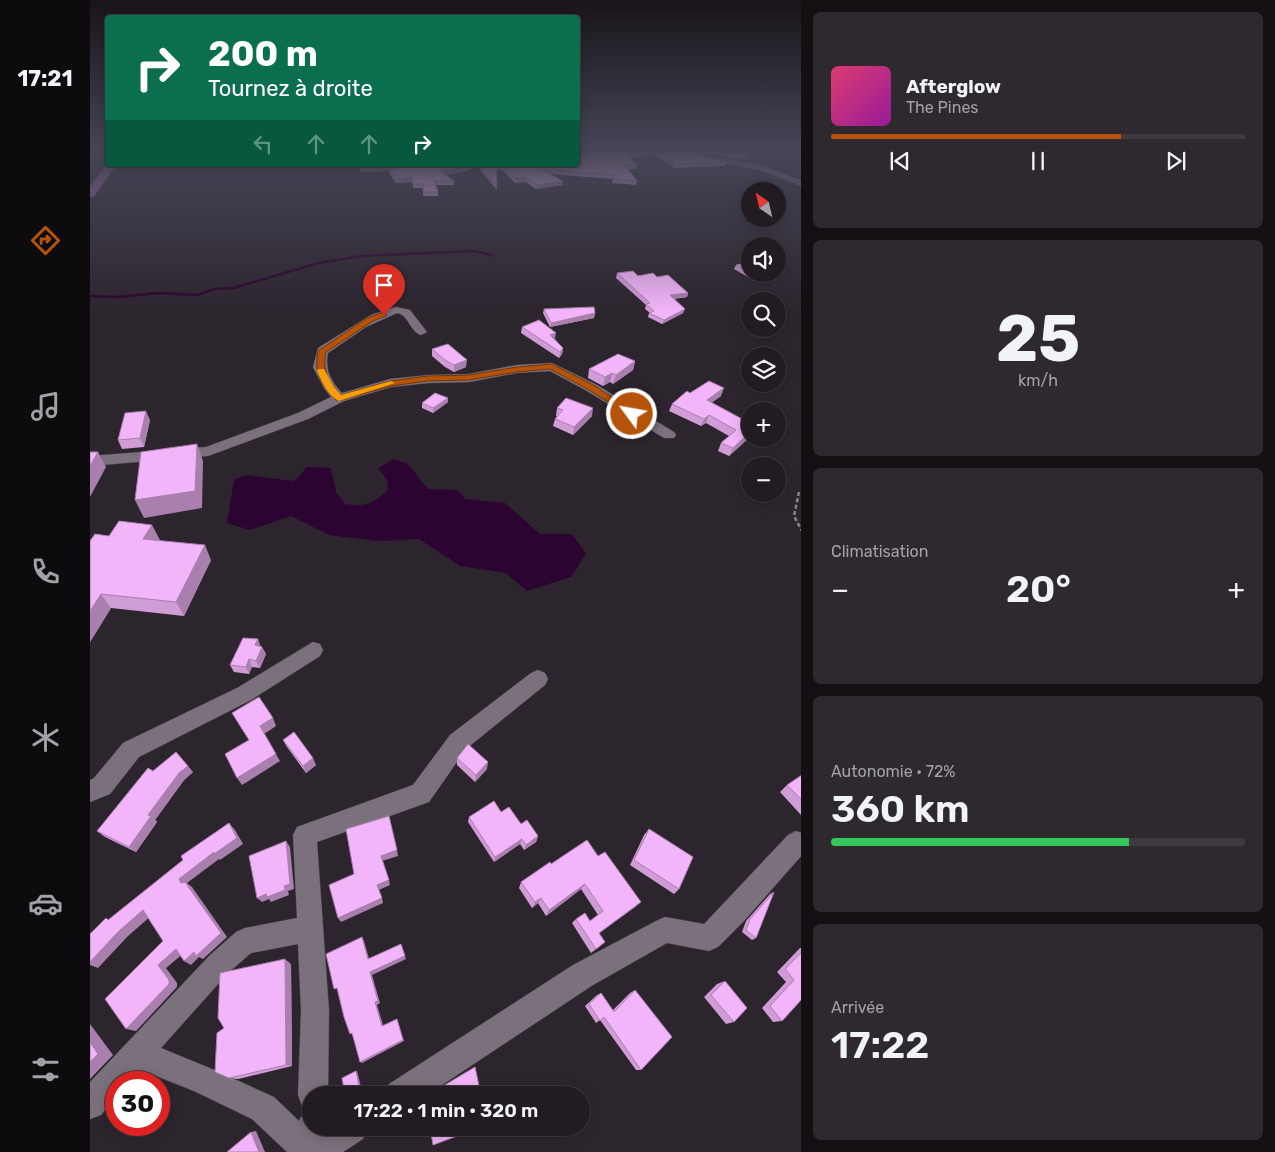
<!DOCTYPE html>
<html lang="fr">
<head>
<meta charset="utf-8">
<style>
  :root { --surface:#221c22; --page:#2e292f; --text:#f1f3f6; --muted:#a2a1a5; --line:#3f3a40; --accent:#b45309 }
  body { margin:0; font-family:Rubik,sans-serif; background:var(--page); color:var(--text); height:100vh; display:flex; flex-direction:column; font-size:19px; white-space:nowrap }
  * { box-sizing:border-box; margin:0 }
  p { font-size:16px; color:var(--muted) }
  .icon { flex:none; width:28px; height:28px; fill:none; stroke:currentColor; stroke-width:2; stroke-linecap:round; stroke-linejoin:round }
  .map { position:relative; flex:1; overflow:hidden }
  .panel { display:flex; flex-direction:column; gap:12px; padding:12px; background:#130f13; width:474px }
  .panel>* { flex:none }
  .guide { position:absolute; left:15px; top:15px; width:475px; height:152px; border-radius:5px; box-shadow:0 2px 12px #0003,0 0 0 1px var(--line); background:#0b6e4f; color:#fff; overflow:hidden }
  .needle { width:32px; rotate:326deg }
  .buttons { position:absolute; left:651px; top:182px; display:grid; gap:10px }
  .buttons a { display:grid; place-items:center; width:45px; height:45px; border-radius:50%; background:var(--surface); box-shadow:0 2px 12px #0003,0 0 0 1px var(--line); font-size:25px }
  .speed { position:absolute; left:15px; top:1071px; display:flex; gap:10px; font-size:25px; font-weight:700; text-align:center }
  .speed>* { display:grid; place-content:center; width:65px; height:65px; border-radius:50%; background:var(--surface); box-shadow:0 2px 12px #0003,0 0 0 1px var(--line); line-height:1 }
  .speed .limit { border:8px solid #d22; background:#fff; color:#111 }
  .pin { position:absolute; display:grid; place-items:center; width:42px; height:42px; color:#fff; margin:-51px -21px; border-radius:50% 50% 50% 0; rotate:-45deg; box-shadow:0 0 5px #0007 }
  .pin .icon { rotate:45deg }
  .me { position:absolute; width:55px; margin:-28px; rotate:302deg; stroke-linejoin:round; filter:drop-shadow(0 0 4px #0008) }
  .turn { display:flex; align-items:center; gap:18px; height:105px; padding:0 20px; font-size:22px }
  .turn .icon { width:65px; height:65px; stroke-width:2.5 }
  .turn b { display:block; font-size:35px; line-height:42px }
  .lanes { display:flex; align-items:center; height:48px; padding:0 20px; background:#0003; justify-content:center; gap:25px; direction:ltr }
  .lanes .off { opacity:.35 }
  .big { font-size:38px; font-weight:600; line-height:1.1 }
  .panel .tile { flex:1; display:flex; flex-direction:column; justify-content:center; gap:8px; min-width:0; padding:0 18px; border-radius:8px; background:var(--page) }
  .panel .dial { align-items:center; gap:0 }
  .dial b { font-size:65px; line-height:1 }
  .song { display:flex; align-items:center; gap:15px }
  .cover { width:60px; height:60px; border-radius:8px; background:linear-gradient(135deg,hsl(340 70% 55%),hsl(300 70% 35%)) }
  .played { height:5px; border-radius:2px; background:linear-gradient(90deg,var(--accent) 70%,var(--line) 70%) }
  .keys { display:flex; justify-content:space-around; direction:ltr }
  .heat { display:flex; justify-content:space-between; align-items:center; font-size:28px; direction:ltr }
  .charge { height:8px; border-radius:4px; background:linear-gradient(90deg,#34c759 72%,var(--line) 0) }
  .trip { position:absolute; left:212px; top:1086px; width:288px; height:50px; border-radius:25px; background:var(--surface); box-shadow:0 2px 12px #0003,0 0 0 1px var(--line); font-weight:600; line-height:50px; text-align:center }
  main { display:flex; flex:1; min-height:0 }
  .tabs { display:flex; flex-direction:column; width:90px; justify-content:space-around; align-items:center; background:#0e0b0e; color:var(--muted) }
  .tabs .icon { width:35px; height:35px }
  .tabs .selected { color:var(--accent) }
  .tabs b { font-size:22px; color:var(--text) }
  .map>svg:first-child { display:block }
  .water { fill:#2c0431 }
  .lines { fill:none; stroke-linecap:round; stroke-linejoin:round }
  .stream { stroke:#2c0431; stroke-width:2.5 }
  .minor-casing { stroke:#49424a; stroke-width:1 }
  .major-casing { stroke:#49424a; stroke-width:2 }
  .path { stroke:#8b848c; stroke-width:2.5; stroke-dasharray:4 2.5; stroke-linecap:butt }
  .minor { fill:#7b717c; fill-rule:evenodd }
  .major { fill:#a367ab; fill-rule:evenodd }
  .wall { fill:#d09cd6 }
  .shaded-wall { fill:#a97fae }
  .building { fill:#f2b5f9; stroke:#a97fae }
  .route { fill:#b45309; stroke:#753606 }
  .slow { fill:#f59e0b }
</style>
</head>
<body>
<main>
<nav class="tabs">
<b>17:21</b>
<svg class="icon selected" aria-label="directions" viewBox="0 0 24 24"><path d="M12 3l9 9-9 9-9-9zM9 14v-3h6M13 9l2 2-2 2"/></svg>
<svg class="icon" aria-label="music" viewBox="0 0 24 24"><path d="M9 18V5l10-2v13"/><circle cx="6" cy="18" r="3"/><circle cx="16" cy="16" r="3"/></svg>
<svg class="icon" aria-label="phone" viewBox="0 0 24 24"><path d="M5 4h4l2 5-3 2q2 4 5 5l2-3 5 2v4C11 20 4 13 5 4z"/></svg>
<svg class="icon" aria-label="climate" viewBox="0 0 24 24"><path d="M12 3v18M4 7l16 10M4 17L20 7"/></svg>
<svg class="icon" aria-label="car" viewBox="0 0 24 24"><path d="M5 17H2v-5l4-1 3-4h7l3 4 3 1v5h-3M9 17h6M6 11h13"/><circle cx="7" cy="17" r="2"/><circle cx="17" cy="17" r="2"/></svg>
<svg class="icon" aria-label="filters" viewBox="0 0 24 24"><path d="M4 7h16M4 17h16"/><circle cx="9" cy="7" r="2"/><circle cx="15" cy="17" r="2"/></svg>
</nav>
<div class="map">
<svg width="712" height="1152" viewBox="0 0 712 1152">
  <rect width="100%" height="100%" fill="#2d252e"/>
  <path class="water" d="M304,459l14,5 20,25 29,1 8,9 40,4 35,31h32l14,20 -15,23 -44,14 -21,-18 -46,-7 -41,-27 -41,2 -49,-6 -38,-19 -41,14 -23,-7 7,-43 12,-5 47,6 7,-5 7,-9 24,1 5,24 9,12c20,3 28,0 43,-14l-1,-10 -9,-12z"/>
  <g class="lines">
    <path class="stream" d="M0,296l28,1 41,-4 38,2 17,-6 19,-1 86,-25 42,-7 113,-5 18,4"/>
    <g class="minor-casing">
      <path id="minor" d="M589,151h11l74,15 38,15v5l-43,-16 -54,-10z
        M270,165h8l-1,3 52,-3 -4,2 -35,5h-20z
        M306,307l14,3 17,22 -6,3c-11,-3 -12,-20 -24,-22l-31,14 -38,26c-3,17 2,27 14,40l48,-14 38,-4 41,-1 48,-9 35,-2 45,22 77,47 2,3 -2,3h-10l-77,-47 -37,-20 -33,2 -48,9 -41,1 -37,4 -47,14 -36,18 -100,37 -118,10v-10l116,-9 92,-34 33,-16 -7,-9 -11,-21 5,-19 53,-33z
        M223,642l7,2 3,6 -3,6 -69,44 -112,57 -29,37 -20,8v-22l4,-2 29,-35 114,-55z
        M448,670l7,3 3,6 -3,6 -79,64 -37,53 -112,40 12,169 -1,84h-17v14l-9,-3 -4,-11 3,-84 -3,-67 -47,9 -23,20 -67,75 51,21 62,28 25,24 2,-4 10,-4v15h56l-4,11 -20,13h-56l-35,-33 -58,-28 -53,-21 -11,12h-14v15l-15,18 -11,4v-37l120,-127 26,-23 9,-4 52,-10 -4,-83 4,-8 116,-42 37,-50 81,-62z
        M706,831l6,2v22l-58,66 -26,26 -9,4 -42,-8 -74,42 -166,110h-42l4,-11 184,-119 83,-44 9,-4 39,7 84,-89z"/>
    </g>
    <g class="major-casing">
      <path id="major" d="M18,163v2h8l-22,31 -4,1v-10z"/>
    </g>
    <path class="path" d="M709,492l-5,24 8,15"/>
    <use href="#minor" class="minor"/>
    <use href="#major" class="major"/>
  </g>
  <path class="wall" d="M488,151h111l17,7 21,4 -2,4 -50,2 -22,-14 -24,4 8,6 -1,5h-8l9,12 -1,4 -24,-2 1,-4 -62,-5 12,11 -27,4 -10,-7 -11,1 -13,-13h-6l1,20 -21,-25 -8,6 -23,4 9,6v4h-18l2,7v4h-15v-8h-10v-6l-17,1 -7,-10v-4l24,-4h165z
    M609,151h49l-1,9 -1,-2 -1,2z
    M660,262v12h27l-1,3 -21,4 -21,-12 2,-4z
    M527,273l40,4 31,16 -1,4 -13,2 9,14 -21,11 -14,-7 1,-4h1l-5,-4 1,-4 -30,-27z
    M454,309l51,4 -1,5 -44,9 -7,-14z
    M432,327l33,12 8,9 -1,6 -3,4 -38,-25z
    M342,349l34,18 -12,5 -9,-5 -13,-11z
    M545,361l-2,9 -20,14 -3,-2 -7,4 -15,-8 1,-9z
    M600,393l31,3 -10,7 33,17h3l3,-2v19l-21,19 -11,-5 3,-8 8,-7 -23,-13 -5,3 -32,-15 3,-7z
    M358,402l-15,11 -11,-5v-5z
    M467,408l35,8 -19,19 -20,-9 2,-7 2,-3h-1z
    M60,420l-6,27 -22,2 -4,-9z
    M70,540l-1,1 52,19 -27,56 -73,-8 -21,34v-101z
    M171,646l5,8 -6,14 -8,-1 -3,7 -15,-2 -4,-7z
    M193,740l33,25 -10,8 -19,-26z
    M367,758l30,11 -12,13 -18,-17z
    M63,771l40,1 -9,8 -29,40 2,2 -21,30 -31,-15 -8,-6z
    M712,775v40h-1l-21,-23 7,-7z
    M411,812l20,12 17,12 -2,6 -12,8 -4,-6 -26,18 -26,-40 1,-5z
    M559,829l30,60 -5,5 -44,-29 14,-30z
    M461,864l84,43 -36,26 1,13 -9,7 -19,-30 4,-4 14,2 8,-6 -17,-26 -35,27 -8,-13 -6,5 -13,-20 2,-6z
    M684,892l-18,46 -4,2 -10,-8 4,-11 24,-27z
    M710,948h2v53l-1,-1 -19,21 -9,1 -11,-14 24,-26 -9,-10z
    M201,964l1,102 -54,13 -9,-1z
    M635,981l9,41 -8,2 -22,-27 13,-13z
    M545,990l6,80h-5l-36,-50 -4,3 -11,-17 12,-11 4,-2 12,17 17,-17z"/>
  <path class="shaded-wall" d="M556,151h7v3l-29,5 1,-4z
    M381,165h5l-8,6 -28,5v-5z
    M323,177v5l-17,1v-4z
    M436,177v5l-11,1v-5z
    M473,181v4l-27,4 1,-4z
    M682,274h5l-1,3 -21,4 1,-4z
    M598,293l-1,4 -18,2 1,-4z
    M595,309l-2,4 -21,11 2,-4z
    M505,313l-1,5 -44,9 1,-4z
    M466,333l-1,6 -5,-4z
    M473,348l-1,6 -3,4 1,-6z
    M377,360l-1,7 -12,5v-7z
    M545,361l-2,9 -20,14 3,-9z
    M522,373l-2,9 -7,4 2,-9z
    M634,388l-3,8 -17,12 3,-8z
    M358,398v4l-15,11v-5z
    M503,408l-1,8 -19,19 1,-8z
    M56,411l4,9 -6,27 -4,-9z
    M619,415l-3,8 -5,3 3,-7z
    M660,432v5l-21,19 4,-8z
    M107,444l6,17 -1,47 -58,10 -9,-18z
    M8,452l8,15 -16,30v-31z
    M62,525l8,15 -9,14 -8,-15z
    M115,545l6,15 -27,56 -8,-14z
    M11,594l10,14 -21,34v-31z
    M168,639l3,8 -6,-2z
    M172,647l4,7 -6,14 -4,-7z
    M159,659l3,8 -3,7 -3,-7z
    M183,718l3,8 -12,8 -4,-8z
    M186,754l4,7 -38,24 -5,-7z
    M223,758l3,7 -10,8 -3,-7z
    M398,762l-1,7 -12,13 1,-7z
    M98,766l5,6 -9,8 -29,40 2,2 -21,30 -7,-5 19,-32 31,-42z
    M139,823l6,7 8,14 -23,16 -1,-1 -32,24 5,4 35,50 -24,22 -4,-2 -8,8 -7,-4 -3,-78 -2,-4z
    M448,836l-2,6 -12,8 2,-5z
    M432,839l-2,5 -26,18 1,-5z
    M196,841l4,6 4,42 -6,2 1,4 -18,7 -2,-3 -7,3 -5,-4 27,-12z
    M307,850l1,6 -16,5 -1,-5z
    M299,880l1,5 -11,5 -2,-5z
    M495,884l-4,5 -35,27 3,-6z
    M292,898l1,5 -42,19 -3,-4z
    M451,898l-3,5 -6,5 3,-6z
    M551,902l-6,5 -41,30 5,-4z
    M53,910l9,5 -25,22 -29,31 -8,-3v-3l28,-30z
    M272,937l2,4 6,21 -2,-3z
    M86,949l8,4 -18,15 11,15v4l-41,44 -10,-2 32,-64z
    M315,956l1,3 -34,16 8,28 -3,2 7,23 -2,-2 -7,-24 -5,-30z
    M195,959l6,5 1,102 -6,-1z
    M307,1019l7,22 -42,22 -2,-1z
    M0,1024l23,31 -23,24z
    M266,1071h1l6,24h-2z
    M166,1131l9,21h-6l-8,-20z"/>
  <path class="building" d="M488,151h68l-21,4 12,9 -12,1 12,16 -24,-2v-4l-72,-6 22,12 -26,4 -11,-8 -11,1 -13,-12h-6l1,19 -18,-20h99z
    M566,151h33l17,7 21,4 -51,2z
    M630,151h28v5l-1,-2v2z
    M323,165h58l-2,2 -29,4 14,10h-20l4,11h-15v-8h-11l1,-7 -17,2 -7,-10z
    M660,262v11l-14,-8z
    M543,271l5,5 15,-3 4,4 11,-2 20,18 -18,2 15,14 -21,11 -15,-7 5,-2 -8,-7 4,-1 -33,-30z
    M661,274h21l-16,3z
    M504,307l1,6 -44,10 -7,-14z
    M449,320l17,13 -6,2 13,13 -3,4 -38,-25z
    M358,344l19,16 -13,5 -9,-5 -13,-11z
    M528,354l17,7 -19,14 -4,-2 -7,4 -16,-8z
    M619,381l15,7 -17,12 37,20h3l3,-2v14l-17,16 -12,-5 15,-13 -27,-15 -5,4 -32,-15 15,-13 3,2z
    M345,393l13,5 -15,10 -11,-5z
    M476,398l27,10 -19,19 -19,-8 8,-9 -6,-2z
    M56,411l-6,27 -22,2 7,-27z
    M107,444l-2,47 -60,9 6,-48z
    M0,452h8l-8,14z
    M29,521l33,4 -9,14 62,6 -29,57 -75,-8 -11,17v-70l5,-7 14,2z
    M153,638l15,1 -3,6 7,2 -6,14 -7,-2 -3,8 -16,-2z
    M169,697l14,21 -13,8 16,28 -39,24 -12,-24 24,-14 -17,-27z
    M204,732l19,26 -10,8 -20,-26z
    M378,744l20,18 -12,13 -19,-17z
    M86,752l12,14 -9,7 -31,42 3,1 -22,31 -32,-16 51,-63 5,3z
    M712,775v25l-15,-15z
    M404,801l7,11 8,-5 12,17 6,-4 11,16 -12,9 -4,-6 -27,18 -26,-40z
    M299,816l8,34 -16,6 8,24 -12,5 5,13 -44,20 -9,-33 25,-11 -8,-45z
    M139,823l8,15 -23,16v-2l-35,27 2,4 4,-1 36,51 -25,23 -2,-4 -10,9 -8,-12 -18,16 11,15v4l-43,45 -21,-30 58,-58 -20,-31 -25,22 -28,30v-28l16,-16 2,2 75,-60 -2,-4z
    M559,829l44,28 -14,32 -45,-29z
    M497,840l11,16 7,-4 36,50 -42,31 6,9 -9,7 -20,-30 9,-6 5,8 13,-10 -18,-27 -36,26 -8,-12 -6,4 -14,-20 29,-20 1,2z
    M196,841l4,43 -6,2 1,4 -18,7 -1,-3 -9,4 -8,-42z
    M684,892l-18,46 -10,-8 4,-11z
    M272,937l6,22 33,-15 4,12 -35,16 8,29 -3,1 7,24 15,-7 6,21 -43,22 -8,-29 -2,1 -6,-17 -7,-29 -3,1 -8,-35z
    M712,952v47l-20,22 -12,-15 24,-26 -9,-11z
    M195,959l1,106 -57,13 -14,-6 2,-39 7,-5 -6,-10 2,-45z
    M635,981l22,27 -13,14 -23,-27z
    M545,990l37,47 -31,33 -37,-53 -4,4 -11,-17 12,-11 13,19z
    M0,1042l8,12 -8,8z
    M385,1067l6,28h-53z
    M266,1071l5,24h-16l-3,-17z
    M340,1128h49l-46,17z
    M161,1132l8,20h-32z"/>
  <linearGradient id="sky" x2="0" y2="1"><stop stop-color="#191419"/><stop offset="0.48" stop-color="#464657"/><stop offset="1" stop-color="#464657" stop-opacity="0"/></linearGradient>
  <rect width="712" height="312" fill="url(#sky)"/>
  <path class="route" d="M294,312l3,3 -1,1 -13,5 -47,31c-4,19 2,29 15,43l49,-14 38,-5 41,-1 48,-8 35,-3 43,22 42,28 -5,2 -3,-1 -40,-25 -39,-21 -33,3 -48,8 -41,1 -37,5 -49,14h-6c-15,-16 -22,-27 -18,-49l49,-33z"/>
  <path class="slow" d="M228,369h6l10,18 7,8 50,-14 4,2 -56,18c-11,-5 -17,-19 -22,-30z"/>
</svg>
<div class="buttons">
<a><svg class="needle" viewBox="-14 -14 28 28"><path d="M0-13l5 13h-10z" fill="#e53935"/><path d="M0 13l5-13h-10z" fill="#a2a1a5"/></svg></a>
<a><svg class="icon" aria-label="sound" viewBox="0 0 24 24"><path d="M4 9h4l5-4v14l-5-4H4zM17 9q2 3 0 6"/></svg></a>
<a><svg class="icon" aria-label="search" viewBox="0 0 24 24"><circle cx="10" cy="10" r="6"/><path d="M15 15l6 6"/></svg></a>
<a><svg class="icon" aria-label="layers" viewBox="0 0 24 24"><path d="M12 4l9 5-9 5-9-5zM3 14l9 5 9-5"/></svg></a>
<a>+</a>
<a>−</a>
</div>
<div class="speed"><div class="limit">30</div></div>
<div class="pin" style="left:294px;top:315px;background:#d93025"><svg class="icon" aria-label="arrive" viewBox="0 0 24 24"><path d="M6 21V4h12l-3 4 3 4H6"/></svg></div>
<svg class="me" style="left:542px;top:414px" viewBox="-20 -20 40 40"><circle r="17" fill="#b45309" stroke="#fff" stroke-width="3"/><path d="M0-11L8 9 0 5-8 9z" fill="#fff"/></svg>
<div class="trip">17:22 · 1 min · 320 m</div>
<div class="guide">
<div class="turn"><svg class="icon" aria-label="right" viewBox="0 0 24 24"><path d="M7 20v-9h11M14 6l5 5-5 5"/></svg><div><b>200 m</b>Tournez à droite</div></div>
<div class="lanes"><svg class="icon off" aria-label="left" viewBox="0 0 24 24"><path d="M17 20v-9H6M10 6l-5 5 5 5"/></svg><svg class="icon off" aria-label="ahead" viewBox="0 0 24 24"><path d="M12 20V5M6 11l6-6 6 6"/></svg><svg class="icon off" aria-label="ahead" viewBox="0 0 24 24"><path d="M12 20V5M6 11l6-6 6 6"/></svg><svg class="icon" aria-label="right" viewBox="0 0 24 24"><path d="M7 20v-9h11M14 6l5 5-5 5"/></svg></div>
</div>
</div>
<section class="panel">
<div class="tile">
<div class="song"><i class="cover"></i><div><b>Afterglow</b><p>The Pines</p></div></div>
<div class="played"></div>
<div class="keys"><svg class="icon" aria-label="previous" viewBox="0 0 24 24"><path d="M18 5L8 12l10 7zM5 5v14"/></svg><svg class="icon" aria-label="pause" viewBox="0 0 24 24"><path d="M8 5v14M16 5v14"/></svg><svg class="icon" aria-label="next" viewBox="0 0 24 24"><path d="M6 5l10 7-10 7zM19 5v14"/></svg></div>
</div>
<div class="tile dial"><b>25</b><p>km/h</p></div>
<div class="tile"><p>Climatisation</p>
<div class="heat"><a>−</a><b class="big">20°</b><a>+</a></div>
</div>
<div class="tile"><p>Autonomie · 72%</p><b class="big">360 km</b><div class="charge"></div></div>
<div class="tile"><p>Arrivée</p><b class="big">17:22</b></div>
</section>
</main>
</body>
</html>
